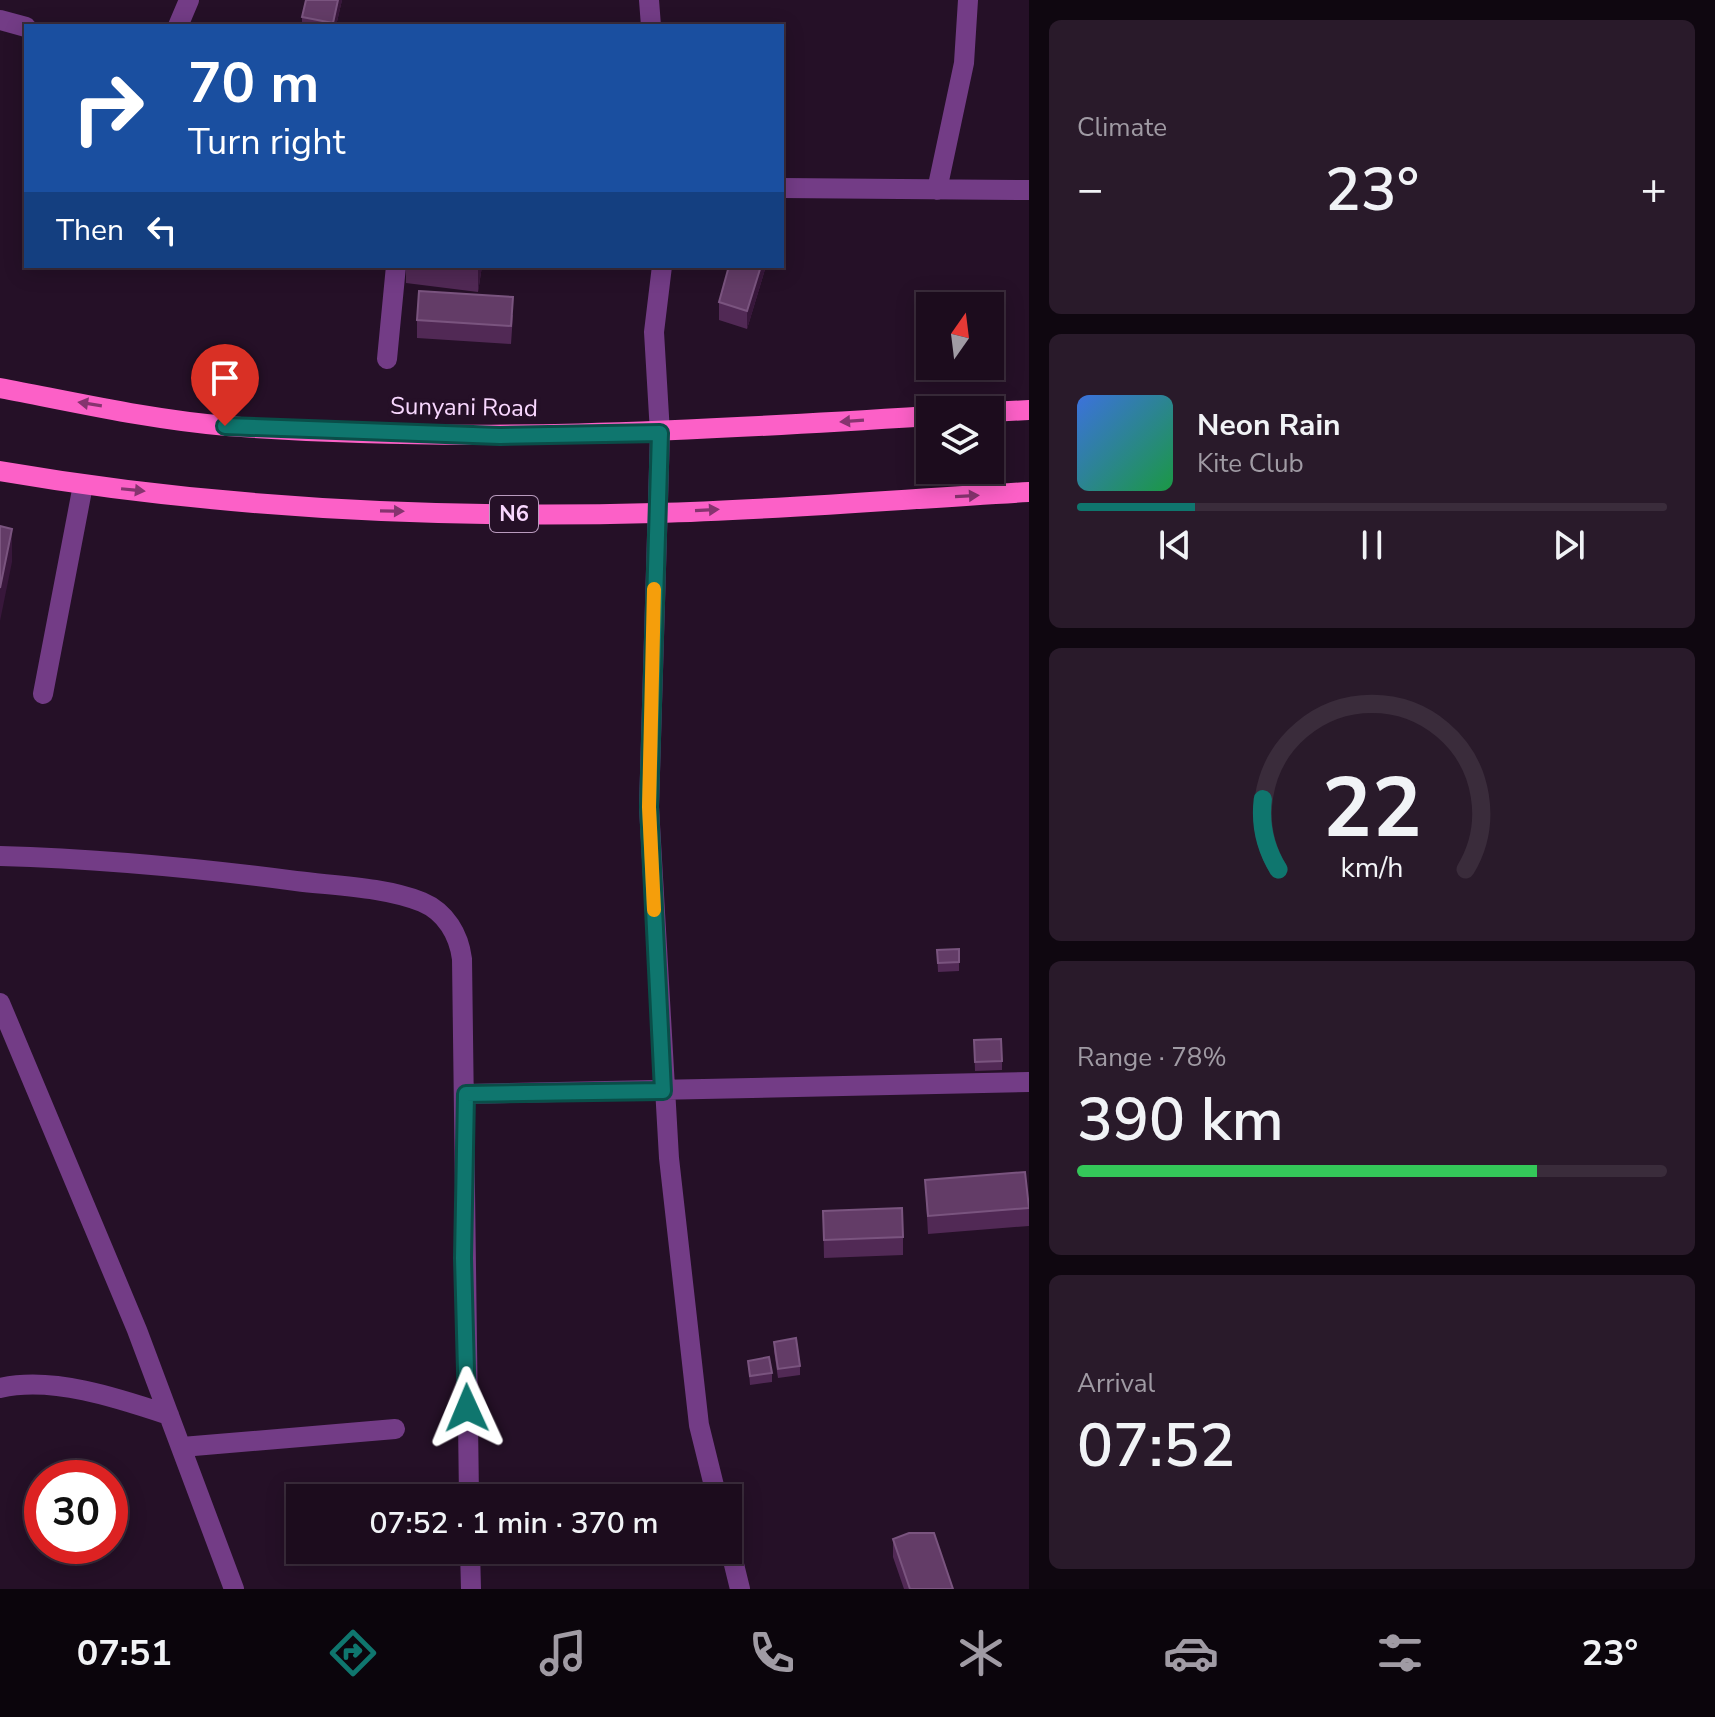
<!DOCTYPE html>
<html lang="en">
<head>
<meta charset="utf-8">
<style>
  :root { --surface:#1c0c1d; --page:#291a2a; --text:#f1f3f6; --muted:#a09ba4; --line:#3a2c3b; --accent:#0f766e }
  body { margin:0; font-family:"Nunito Sans",sans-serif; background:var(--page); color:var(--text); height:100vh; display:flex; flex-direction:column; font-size:30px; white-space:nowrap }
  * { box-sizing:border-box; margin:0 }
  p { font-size:26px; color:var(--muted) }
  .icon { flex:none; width:44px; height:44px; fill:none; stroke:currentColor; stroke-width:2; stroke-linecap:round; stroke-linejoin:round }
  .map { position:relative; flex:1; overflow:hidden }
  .sheet { display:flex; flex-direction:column; gap:20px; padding:20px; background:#0f0710; width:686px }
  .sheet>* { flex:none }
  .hud { position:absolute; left:24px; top:24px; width:760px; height:244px; border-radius:0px; box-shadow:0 4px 20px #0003,0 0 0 2px var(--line); background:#1a4fa0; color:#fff; overflow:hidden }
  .needle { width:52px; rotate:14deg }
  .buttons { position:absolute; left:916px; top:292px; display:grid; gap:16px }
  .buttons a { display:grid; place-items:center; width:88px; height:88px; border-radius:0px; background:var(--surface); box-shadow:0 4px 20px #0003,0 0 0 2px var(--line); font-size:40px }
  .speed { position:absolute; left:24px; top:1460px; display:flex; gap:16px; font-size:40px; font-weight:700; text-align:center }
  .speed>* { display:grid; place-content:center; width:104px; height:104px; border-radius:50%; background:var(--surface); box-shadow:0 4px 20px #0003,0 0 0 2px var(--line); line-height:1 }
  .speed .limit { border:12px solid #d22; background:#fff; color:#111 }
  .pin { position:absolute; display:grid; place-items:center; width:68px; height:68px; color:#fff; margin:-82px -34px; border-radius:50% 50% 50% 0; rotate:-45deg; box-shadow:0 0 8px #0007 }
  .pin .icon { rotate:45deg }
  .me { position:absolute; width:88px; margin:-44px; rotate:359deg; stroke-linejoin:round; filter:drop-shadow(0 0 6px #0008) }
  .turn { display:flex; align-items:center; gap:28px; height:168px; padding:0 32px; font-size:36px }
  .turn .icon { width:104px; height:104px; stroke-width:2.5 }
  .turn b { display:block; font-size:56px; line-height:68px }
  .then { display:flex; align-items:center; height:76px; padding:0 32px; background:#0003; gap:16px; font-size:30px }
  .big { font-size:60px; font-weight:600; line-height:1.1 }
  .sheet .card { flex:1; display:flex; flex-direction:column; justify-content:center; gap:12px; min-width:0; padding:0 28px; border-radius:12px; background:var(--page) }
  .sheet .dial { align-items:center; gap:0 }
  .dial svg { height:208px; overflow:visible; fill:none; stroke:var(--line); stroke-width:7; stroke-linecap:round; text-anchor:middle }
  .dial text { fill:var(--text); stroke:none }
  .song { display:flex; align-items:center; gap:24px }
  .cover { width:96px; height:96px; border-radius:12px; background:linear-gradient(135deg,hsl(220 70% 55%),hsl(140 70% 35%)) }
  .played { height:8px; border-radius:4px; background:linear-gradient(90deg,var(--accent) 20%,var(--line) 20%) }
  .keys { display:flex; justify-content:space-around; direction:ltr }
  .heat { display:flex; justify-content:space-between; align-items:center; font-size:44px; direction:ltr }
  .charge { height:12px; border-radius:6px; background:linear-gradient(90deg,#34c759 78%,var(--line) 0) }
  .trip { position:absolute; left:286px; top:1484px; width:456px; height:80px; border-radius:0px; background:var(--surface); box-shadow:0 4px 20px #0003,0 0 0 2px var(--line); font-weight:600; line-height:80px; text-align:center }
  .tab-bar { display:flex; height:128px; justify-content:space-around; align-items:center; background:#0b050c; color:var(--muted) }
  .tab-bar .icon { width:56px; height:56px }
  .tab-bar .on { color:var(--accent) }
  .tab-bar b { font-size:36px; color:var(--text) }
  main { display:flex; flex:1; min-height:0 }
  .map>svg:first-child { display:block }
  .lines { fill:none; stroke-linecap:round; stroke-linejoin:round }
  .minor { stroke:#733c86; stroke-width:20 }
  .major { stroke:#fc60c7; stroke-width:20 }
  .wall { fill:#512955 }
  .shaded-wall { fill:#38173b }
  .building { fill:#633c67; stroke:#7a547f; stroke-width:2 }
  .oneway { fill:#86346f }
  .route-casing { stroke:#0a4d48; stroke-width:20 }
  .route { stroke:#0f766e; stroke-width:14 }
  .slow { stroke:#f59e0b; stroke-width:14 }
  .labels { text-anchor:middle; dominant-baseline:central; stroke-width:8; stroke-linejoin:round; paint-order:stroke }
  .shield { fill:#251027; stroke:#b99bbe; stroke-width:2 }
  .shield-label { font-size:22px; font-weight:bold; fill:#f8d7fe }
  .street-label { font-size:24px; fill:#f8d7fe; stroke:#251027 }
</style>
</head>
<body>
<main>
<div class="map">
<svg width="1029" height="1589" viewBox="0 0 1029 1589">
  <rect width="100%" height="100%" fill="#251027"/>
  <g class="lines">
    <path class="minor" d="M649,0l2,26
      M0,20l26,7
      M178,26l11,-26
      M782,188l247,2
      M937,190l27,-127 4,-63
      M662,266l-8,66 6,101 -11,374 20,351 30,267 18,73
      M387,359l9,-93
      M43,694l40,-209
      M0,856c100,3 198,12 296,25 41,5 88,6 126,21 24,10 37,33 40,57l7,539
      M0,1003l137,327 97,259
      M466,1094l563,-12
      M0,1388c53,-12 118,10 169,27
      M182,1447l213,-18
      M728,1540l12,49
      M470,1550l1,39"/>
    <path class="major" d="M0,388c74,14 152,32 227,38 235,18 469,5 703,-10
      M990,412l39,-2
      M0,471c215,37 437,48 655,42 125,-3 250,-14 374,-21"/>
  </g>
  <path class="wall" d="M306,0h36l-6,26h-34v-9z
    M406,266h76l-4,26 -72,-9z
    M766,266l-19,63 -28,-9v-18z
    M918,308h12v38h-3v-12h-9z
    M513,315l-2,29 -94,-6v-18z
    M959,949v22l-21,1 -1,-22z
    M974,1040l28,21v9l-27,1z
    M925,1180l104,28v18l-101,8z
    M823,1211l80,26v18l-79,3z
    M774,1342l26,24v9l-22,3 -4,-27z
    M748,1361l24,12v9l-22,3z
    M893,1539l60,50h-49l-11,-32z"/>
  <path class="shaded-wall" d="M338,0h4l-6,26h-3z
    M478,266h4l-4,26z
    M761,266h5l-19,63v-18z
    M12,529v33l-12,59v-33z"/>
  <path class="building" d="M306,0h32l-5,23 -31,-6z
    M729,266h32l-14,45 -28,-9z
    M419,291l94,6 -2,29 -94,-6z
    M918,308h12v29h-3v-12l-9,-1z
    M0,526l12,3 -12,59z
    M959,949v13l-21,1 -1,-13z
    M1001,1039l1,22 -27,1 -1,-22z
    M1025,1172l4,36 -101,8 -3,-36z
    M902,1208l1,29 -79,3 -1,-29z
    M796,1338l4,28 -22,3 -4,-27z
    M769,1357l3,16 -22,3 -2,-15z
    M909,1533h25l19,56h-43l-17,-50z"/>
  <defs><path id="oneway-solid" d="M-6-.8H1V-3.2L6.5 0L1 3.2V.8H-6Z" transform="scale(2)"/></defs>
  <g class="oneway">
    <use href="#oneway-solid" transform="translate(90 404) rotate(-171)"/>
    <use href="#oneway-solid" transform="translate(852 421) rotate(176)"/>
    <use href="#oneway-solid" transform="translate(133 490) rotate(6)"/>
    <use href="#oneway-solid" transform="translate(967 496) rotate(-3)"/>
    <use href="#oneway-solid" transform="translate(707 510) rotate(-3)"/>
    <use href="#oneway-solid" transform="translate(392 511) rotate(1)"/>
  </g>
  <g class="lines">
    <g class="route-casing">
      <path id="route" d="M225,426l275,10 160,-3 -11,374 14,284 -197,3 -3,164 4,150"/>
    </g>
    <use href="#route" class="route"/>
    <path class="slow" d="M654,910l-5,-103 5,-218"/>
  </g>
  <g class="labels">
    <rect class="shield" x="490" y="496" width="48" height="36" rx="6"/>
    <g class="shield-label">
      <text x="514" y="514">N6</text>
    </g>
    <g class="street-label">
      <text transform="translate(464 407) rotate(1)">Sunyani Road</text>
    </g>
  </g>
</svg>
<div class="buttons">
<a><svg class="needle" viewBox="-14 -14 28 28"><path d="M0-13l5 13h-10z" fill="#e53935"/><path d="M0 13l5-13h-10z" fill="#a09ba4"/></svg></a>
<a><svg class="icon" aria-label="layers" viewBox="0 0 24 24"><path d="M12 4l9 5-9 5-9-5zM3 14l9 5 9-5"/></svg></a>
</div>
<div class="speed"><div class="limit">30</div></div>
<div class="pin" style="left:225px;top:426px;background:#d93025"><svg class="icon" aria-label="arrive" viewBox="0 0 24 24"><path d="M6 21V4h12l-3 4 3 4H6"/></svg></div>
<svg class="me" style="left:467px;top:1408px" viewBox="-20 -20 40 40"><path d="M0-17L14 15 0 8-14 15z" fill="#0f766e" stroke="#fff" stroke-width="4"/></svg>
<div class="trip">07:52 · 1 min · 370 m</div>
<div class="hud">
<div class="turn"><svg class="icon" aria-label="right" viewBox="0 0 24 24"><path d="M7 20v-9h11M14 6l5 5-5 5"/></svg><div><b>70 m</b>Turn right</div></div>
<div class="then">Then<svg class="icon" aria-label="left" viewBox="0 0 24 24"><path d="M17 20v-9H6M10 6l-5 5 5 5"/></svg></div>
</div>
</div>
<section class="sheet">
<div class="card"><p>Climate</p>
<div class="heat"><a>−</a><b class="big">23°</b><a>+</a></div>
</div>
<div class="card">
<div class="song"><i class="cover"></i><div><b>Neon Rain</b><p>Kite Club</p></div></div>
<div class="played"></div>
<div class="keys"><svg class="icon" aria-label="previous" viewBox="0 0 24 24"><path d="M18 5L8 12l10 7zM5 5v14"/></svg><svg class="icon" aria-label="pause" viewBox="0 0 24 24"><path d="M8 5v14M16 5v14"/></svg><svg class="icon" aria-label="next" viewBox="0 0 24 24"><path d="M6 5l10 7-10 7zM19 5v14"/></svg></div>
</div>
<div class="card dial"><svg viewBox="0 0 100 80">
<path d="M14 69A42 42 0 1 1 86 69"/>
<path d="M14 69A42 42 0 0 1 8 42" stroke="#0f766e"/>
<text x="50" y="56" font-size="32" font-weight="700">22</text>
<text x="50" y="72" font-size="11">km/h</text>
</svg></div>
<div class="card"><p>Range · 78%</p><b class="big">390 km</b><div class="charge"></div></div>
<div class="card"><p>Arrival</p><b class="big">07:52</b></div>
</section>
</main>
<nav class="tab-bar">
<b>07:51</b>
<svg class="icon on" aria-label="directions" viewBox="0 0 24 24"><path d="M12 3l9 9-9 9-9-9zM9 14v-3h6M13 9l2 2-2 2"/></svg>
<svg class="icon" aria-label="music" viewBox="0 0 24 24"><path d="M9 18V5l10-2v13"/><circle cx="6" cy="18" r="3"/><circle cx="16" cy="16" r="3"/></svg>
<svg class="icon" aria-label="phone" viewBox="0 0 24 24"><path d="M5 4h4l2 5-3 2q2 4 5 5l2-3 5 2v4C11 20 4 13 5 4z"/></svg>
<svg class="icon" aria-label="climate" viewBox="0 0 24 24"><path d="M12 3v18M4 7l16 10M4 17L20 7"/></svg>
<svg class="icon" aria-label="car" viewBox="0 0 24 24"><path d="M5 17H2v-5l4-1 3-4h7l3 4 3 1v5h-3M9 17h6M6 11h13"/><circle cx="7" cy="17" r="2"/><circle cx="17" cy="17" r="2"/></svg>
<svg class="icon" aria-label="filters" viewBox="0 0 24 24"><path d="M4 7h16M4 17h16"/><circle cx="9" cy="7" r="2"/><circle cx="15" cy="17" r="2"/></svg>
<b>23°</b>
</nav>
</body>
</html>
